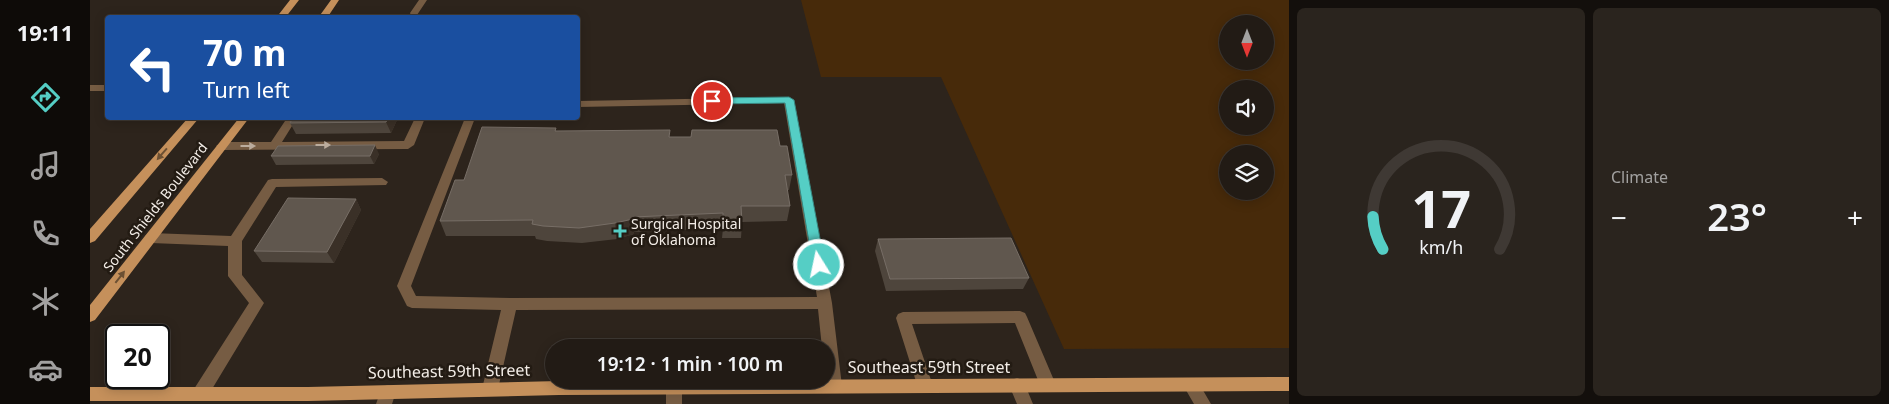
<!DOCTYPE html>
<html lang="en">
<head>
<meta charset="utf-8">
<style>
  :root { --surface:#221b15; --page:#2a241e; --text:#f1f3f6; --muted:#a2a1a0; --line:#3f3934; --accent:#55cec5 }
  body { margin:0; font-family:"Noto Sans",sans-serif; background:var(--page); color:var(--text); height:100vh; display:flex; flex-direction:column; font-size:19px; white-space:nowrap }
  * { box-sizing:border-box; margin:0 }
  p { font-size:16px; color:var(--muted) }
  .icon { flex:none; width:28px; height:28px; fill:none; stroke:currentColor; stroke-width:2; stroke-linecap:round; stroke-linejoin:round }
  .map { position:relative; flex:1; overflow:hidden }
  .details { display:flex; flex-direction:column; gap:8px; padding:8px; background:#130f0c; width:600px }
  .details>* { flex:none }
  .top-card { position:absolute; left:15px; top:15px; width:475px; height:105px; border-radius:5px; box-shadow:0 2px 12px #0003,0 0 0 1px var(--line); background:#1a4fa0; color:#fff; overflow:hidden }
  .needle { width:32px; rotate:180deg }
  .fabs { position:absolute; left:1129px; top:15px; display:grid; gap:10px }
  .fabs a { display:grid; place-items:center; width:55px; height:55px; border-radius:50%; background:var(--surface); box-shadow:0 2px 12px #0003,0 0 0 1px var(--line); font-size:25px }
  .speed { position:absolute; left:15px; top:324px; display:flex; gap:10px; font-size:25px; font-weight:700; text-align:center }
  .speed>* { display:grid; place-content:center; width:65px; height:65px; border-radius:50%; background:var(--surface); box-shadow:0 2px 12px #0003,0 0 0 1px var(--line); line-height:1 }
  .speed .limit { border:2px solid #111; border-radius:8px; background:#fff; color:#111 }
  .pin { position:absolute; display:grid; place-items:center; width:42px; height:42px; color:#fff; margin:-21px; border:2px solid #fff; border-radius:50%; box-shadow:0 1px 5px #0007 }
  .me { position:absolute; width:55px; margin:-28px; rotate:350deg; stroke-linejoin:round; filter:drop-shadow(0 0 4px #0008) }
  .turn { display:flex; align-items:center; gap:18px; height:105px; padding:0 15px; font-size:22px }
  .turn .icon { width:65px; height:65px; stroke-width:2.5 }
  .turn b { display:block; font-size:35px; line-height:42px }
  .big { font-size:38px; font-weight:600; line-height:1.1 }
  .details .tile { flex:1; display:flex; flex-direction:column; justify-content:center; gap:8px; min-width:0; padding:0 18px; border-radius:8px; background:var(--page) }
  .details .dial { align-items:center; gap:0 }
  .dial svg { height:130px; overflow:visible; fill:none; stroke:var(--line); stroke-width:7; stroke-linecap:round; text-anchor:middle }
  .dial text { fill:var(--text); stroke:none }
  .heat { display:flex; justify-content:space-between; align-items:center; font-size:28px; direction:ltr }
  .details .tiles { flex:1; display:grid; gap:8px; grid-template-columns:repeat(2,1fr) }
  .trip { position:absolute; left:455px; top:339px; width:290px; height:50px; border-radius:25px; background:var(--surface); box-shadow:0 2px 12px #0003,0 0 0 1px var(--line); font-weight:600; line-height:50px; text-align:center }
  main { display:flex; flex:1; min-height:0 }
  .menu { display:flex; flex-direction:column; width:90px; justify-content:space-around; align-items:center; background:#0e0b08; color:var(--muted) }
  .menu .icon { width:35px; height:35px }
  .menu .selected { color:var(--accent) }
  .menu b { font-size:22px; color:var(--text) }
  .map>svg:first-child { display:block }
  .green { fill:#472a0a; fill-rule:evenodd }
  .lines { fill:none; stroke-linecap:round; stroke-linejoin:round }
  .minor { fill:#765c43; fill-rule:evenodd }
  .major { fill:#c5905b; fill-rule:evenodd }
  .wall { fill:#4e453c }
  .shaded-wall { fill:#3a3027 }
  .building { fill:#60574e; stroke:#776e66 }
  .oneway { fill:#bbac9d }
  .oneway2 { fill:#6c5033 }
  .route { fill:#55cec5; stroke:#378680 }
  .poi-dot { fill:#55cec5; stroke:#231b13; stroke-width:2 }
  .labels { text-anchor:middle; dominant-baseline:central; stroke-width:5; stroke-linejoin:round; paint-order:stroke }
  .street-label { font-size:14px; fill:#f3ede7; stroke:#231b13 }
  .poi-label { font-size:14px; fill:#f3ede7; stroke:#231b13; text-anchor:start }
  .near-street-label { font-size:16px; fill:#f3ede7; stroke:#231b13 }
</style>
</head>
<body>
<main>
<nav class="menu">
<b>19:11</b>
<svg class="icon selected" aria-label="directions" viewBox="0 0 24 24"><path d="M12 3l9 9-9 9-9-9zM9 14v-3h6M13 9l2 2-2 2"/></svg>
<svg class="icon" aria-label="music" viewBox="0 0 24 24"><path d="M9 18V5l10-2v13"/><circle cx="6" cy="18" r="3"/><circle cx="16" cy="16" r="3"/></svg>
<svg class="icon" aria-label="phone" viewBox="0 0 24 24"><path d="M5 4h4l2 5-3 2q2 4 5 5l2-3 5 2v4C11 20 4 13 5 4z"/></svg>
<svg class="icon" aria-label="climate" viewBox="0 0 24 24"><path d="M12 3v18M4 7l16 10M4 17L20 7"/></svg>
<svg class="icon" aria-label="car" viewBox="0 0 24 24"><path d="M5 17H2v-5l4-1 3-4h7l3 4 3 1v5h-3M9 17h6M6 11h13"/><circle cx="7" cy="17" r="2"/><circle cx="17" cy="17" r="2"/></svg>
</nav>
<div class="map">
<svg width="1199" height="404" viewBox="0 0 1199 404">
  <rect width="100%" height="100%" fill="#2d241c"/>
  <path class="green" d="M711,0h488v348l-225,1 -123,-272h-120zM1138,24h37v37h-37zM1138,89h37v37h-37zM1138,154h37v37h-37z"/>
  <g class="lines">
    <path class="minor" d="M329,0h8l-10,15h-6l-1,-2z
      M0,85h18v6h-18z
      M699,97l5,3 38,203 10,83 -2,5 -6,2 -6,-2 -2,-5v-38h-4l-4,-39 -302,1 -18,79 -2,5 -6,2 -6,-2 -2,-5 19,-79 -89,-2 -5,-2 -10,-20 68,-168h10l-64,168 5,10 94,2 307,-1 -33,-194 -206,4v-6z
      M197,118h10l-15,24 122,-1 11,-23h10l-11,27 -6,4 -186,1 -6,-4 6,-4h49z
      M292,178l6,4 -2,3 -110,2 -34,54v34l22,28 -58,96 -6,2 -6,-2 -2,-5 2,-5 55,-86 -21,-27v-30l-77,-3 -5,-2 -2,-3 2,-3 5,-2 80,3 37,-56 4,-1z
      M930,311l5,2 2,4 29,68 -2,5 -6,2 -6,-2 -27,-67 -103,1 21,62 -2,5 -6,2 -6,-2 -23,-73 2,-4 5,-2z
      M927,378l6,2 10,24h-16l-8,-19 2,-5z
      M1101,378l6,2 14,24h-17l-11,-19 2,-5z
      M585,380l5,2 2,5v17h-16v-17l2,-5z
      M298,385l6,2 2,5 -4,12h-16l6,-17z"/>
    <path class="major" d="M200,0h9l-14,18h-9z
      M241,0h8l-12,18h-9z
      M98,118h11l-104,123 -5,2v-14z
      M149,118h10l-154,202 -5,2v-17z
      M1199,377v14l-730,4 -251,6h-218v-14h218l251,-6z"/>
  </g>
  <path class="wall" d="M203,118h105l-7,15 -95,1 -6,-11z
    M466,128v3l114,6 110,9 12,29 -3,15h-2l3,16 -3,15 -45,1 -1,16h-19l1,-10 -89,4v2l-17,5 -35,4 -35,-2 -11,-2 -1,-3h-89l-6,-15 24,-41z
    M289,154l-5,10 -98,1 -5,-9z
    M266,199l5,11 -27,53 -72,-1 -8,-11z
    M788,239l151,39 -6,11 -137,2 -11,-40z"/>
  <path class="shaded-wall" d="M298,118h10l-7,15 -5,-11z
    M285,145l4,9 -5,10 -4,-8z
    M266,199l5,11 -27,53 -7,-11z
    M543,217l1,17 -17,5 -2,-16z"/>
  <path class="building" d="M203,118h95l-2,4 -96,1z
    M392,127l74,1 -1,3 115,-1 -1,7h22l1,-7h85l3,16h7l5,29h-7l5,31h-49l1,16h-19v-9l-90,4v2l-18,4 -36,5 -36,-2 -11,-2 1,-4 -93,1 15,-41h9z
    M285,145l-5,11h-99l7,-10z
    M198,198l68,1 -29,53 -73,-1z
    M921,238l18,40 -139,1 -12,-40z"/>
  <defs><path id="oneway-solid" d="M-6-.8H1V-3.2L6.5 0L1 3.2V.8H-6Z" transform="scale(1.25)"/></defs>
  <g class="oneway">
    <use href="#oneway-solid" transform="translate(233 145)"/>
    <use href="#oneway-solid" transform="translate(158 146)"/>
  </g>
  <g class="oneway2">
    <use href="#oneway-solid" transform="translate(72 154) rotate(131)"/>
    <use href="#oneway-solid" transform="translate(30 277) rotate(-52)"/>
  </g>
  <path class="route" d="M699,97l5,3 31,165 -2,4h-8l-2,-4 -28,-162 -73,1 -5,-3 5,-3z"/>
  <path class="poi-dot" d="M527.5 223.5h5v5h5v5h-5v5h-5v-5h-5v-5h5z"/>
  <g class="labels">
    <g class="street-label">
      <text transform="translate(65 207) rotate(-52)">South Shields Boulevard</text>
    </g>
    <g class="poi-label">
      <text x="541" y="223">Surgical Hospital<tspan x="541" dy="16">of Oklahoma</tspan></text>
    </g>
    <g class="near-street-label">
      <text x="839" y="367">Southeast 59th Street</text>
      <text transform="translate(359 371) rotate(-1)">Southeast 59th Street</text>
    </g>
  </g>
</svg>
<div class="fabs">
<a><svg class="needle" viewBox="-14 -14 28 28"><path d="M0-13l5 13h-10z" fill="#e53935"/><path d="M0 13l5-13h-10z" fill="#a2a1a0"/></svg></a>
<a><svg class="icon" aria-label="sound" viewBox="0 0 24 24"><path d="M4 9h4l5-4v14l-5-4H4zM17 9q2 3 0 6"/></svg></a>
<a><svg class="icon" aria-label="layers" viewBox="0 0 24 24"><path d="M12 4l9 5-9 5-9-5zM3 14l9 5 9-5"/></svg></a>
</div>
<div class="speed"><div class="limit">20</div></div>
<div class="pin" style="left:622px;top:101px;background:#d93025"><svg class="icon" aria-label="arrive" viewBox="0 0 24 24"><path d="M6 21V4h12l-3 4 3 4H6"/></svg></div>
<svg class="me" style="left:729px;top:265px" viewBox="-20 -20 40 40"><circle r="17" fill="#55cec5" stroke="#fff" stroke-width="3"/><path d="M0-11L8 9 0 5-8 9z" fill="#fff"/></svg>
<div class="trip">19:12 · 1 min · 100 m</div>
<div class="top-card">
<div class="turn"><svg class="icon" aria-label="left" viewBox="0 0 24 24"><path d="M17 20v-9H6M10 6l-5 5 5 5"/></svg><div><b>70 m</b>Turn left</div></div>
</div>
</div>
<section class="details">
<div class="tiles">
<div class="tile dial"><svg viewBox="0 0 100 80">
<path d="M14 69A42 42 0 1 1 86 69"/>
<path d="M14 69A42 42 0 0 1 8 49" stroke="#55cec5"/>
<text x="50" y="56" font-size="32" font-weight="700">17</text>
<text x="50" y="72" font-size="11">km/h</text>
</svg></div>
<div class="tile"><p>Climate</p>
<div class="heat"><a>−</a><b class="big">23°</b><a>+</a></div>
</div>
</div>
</section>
</main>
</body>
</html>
